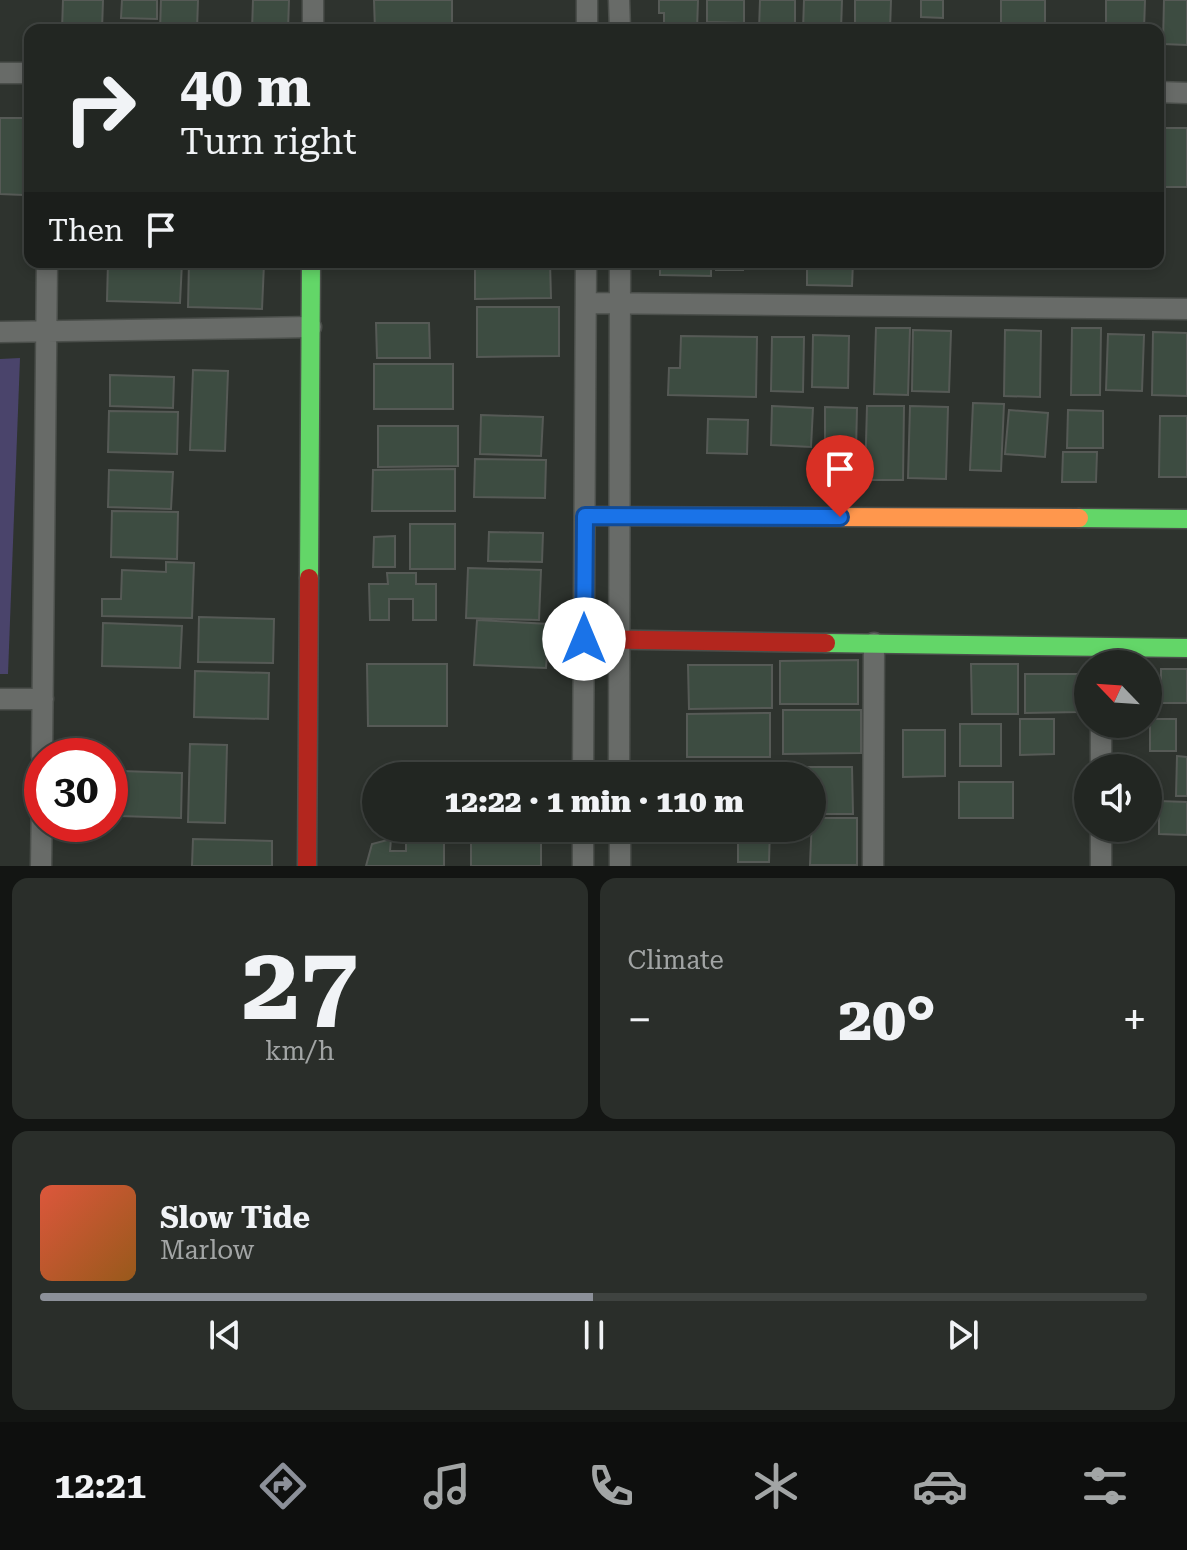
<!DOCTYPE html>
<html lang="en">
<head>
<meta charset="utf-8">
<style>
  :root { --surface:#222622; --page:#2a2e2a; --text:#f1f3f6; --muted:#a2a5a5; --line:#3f4340; --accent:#8c9099 }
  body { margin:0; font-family:"Roboto Serif",serif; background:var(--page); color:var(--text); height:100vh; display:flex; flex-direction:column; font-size:30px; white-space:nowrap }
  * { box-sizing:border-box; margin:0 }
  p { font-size:26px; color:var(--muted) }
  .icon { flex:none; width:44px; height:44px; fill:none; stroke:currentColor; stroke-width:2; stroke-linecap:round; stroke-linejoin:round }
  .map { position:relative; height:866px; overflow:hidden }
  .sheet { display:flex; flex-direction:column; gap:12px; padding:12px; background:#131513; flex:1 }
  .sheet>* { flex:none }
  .top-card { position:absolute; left:24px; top:24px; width:1140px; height:244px; border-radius:16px; box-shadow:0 4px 12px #0003,0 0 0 2px var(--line); background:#222622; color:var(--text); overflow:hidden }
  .needle { width:52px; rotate:295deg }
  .tools { position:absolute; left:1074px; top:650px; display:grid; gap:16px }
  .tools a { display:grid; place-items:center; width:88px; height:88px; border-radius:50%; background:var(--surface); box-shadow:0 4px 12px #0003,0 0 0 2px var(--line); font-size:40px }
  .speed { position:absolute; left:24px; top:738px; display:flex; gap:16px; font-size:40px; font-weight:700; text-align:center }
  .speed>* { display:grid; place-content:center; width:104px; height:104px; border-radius:50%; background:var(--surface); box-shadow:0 4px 12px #0003,0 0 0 2px var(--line); line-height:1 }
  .speed .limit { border:12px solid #d22; background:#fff; color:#111 }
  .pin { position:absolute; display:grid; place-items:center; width:68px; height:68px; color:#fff; margin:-82px -34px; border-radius:50% 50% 50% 0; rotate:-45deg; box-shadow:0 0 8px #0007 }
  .pin .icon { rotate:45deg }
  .me { position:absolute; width:88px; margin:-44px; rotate:0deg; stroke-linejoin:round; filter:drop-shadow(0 0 6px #0008) }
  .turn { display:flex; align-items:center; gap:28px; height:168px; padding:0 24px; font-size:36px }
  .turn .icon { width:104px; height:104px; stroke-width:2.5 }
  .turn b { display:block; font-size:56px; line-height:68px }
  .then { display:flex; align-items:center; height:76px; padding:0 24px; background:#0003; gap:16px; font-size:30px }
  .big { font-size:60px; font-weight:800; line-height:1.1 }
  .sheet .card { flex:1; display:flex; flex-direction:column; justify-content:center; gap:12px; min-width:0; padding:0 28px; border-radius:16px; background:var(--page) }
  .sheet .dial { align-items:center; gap:0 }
  .dial b { font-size:104px; line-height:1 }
  .song { display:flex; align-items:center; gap:24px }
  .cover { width:96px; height:96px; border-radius:12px; background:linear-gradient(135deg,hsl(10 70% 55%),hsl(30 70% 35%)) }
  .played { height:8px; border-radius:4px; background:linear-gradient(90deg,var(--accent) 50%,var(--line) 50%) }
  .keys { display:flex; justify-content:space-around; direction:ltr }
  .heat { display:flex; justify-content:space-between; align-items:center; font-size:44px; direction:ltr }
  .sheet .tiles { flex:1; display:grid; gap:12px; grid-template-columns:1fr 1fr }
  .card:last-child { grid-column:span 2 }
  .trip { position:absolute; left:362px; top:762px; width:464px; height:80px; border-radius:40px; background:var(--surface); box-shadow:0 4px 12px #0003,0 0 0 2px var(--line); font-weight:800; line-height:80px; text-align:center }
  .menu { display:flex; height:128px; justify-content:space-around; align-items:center; background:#0e0f0e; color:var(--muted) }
  .menu .icon { width:56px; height:56px }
  .menu .on { color:var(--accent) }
  .menu b { font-size:36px; color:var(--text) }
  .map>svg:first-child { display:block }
  .green { fill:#4a446b }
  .building { fill:#3d4c41; stroke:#565a56; stroke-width:2 }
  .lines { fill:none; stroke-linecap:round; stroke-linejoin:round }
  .street-casing { stroke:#4b4f4b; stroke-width:23 }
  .fast-casing { stroke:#4b4f4b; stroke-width:21 }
  .slow-casing { stroke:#4b4f4b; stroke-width:21 }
  .jam-casing { stroke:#4b4f4b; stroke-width:21 }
  .street { stroke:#686b68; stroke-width:20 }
  .fast { stroke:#63d668; stroke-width:18 }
  .slow { stroke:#ff974d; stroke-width:18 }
  .jam { stroke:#b3261e; stroke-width:18 }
  .route-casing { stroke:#114b97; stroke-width:20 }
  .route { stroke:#1a73e8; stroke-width:14 }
</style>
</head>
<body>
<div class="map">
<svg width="1187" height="866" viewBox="0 0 1187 866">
  <rect width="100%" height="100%" fill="#2e332e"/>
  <path class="green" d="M20,358l-12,316h-8v-315z"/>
  <path class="building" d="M63,0h40l-1,30h-40z
    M122,0h35v19l-36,-1z
    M161,0h37l-1,30h-37z
    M253,0h36l-1,30h-36z
    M374,0h78v30h-77z
    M659,0h39l-1,30h-33v-17h-5z
    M707,0h37v23l-37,-1z
    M760,0h35v30h-36z
    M804,0h38l-1,30h-38z
    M855,0h36l-1,30h-35z
    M921,0h22v18l-22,-1z
    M1001,0h44v25l-44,-1z
    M1106,0h39l-1,30h-38z
    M1164,0h23v45l-24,-1z
    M954,25h39l-1,5h-39z
    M0,118h25l-2,77 -23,-1z
    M1159,128h28v59h-29z
    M108,262h74l-2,41 -73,-2z
    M189,262l75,2 -2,45 -74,-2z
    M475,262h75l1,36 -76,1z
    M660,262h51v14l-51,-1z
    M716,262h27v8h-27z
    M807,262h46l-1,24 -45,-1z
    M909,262h45v7l-45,-1z
    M963,262h39v6h-39z
    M1004,262h43v6l-43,-1z
    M477,307h82v49l-82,1z
    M376,323h53l1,35h-53z
    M876,328h34l-2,67 -34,-1z
    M1072,328h29l-1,67h-29z
    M913,330l38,1 -2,61 -37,-1z
    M1005,330l36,1 -1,66 -36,-1z
    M1153,332l34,1v63l-35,-1z
    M1108,334l36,1 -2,56 -36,-1z
    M813,335l36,1 -1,52 -36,-1z
    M681,336l76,1 -1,60 -88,-2 1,-27h11z
    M772,337h32l-1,55 -32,-1z
    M374,364h79v45h-79z
    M193,370l35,1 -3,80 -35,-1z
    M110,375l64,2 -1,31 -63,-2z
    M973,403l31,1 -3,67 -31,-1z
    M772,406l41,2 -2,39 -40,-2z
    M867,406h37l-1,74h-38z
    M910,406l38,1 -2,72 -38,-1z
    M825,407l32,1 -1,44 -31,-1z
    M1009,410l39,3 -3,44 -40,-3z
    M1068,410l35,1v37h-36z
    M109,411l69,1 -1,42 -69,-2z
    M481,415l62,2 -2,39 -61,-2z
    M1160,416h27v61h-28z
    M708,419l40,1 -1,34 -40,-1z
    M378,426h80v40l-80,1z
    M1063,452h34l-1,30h-34z
    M475,459l71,1 -1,38 -71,-1z
    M455,469v42h-83l1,-41z
    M109,470l64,2 -2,37 -63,-2z
    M112,511l66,1 -1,47 -66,-2z
    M410,524h45v45h-45z
    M489,532l54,1 -1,29 -54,-1z
    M395,536v31h-22l1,-30z
    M166,562l28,1 -2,55 -90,-2v-17h19l1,-29 44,2z
    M468,568l73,2 -2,50 -73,-2z
    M387,573h29v11h20v36h-23v-21h-24v21h-19l-1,-36h19z
    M199,617l75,2 -1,44 -75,-1z
    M477,620l72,4 -3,44 -72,-3z
    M103,623l79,3 -2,42 -78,-2z
    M858,660v44h-78v-43z
    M367,664h80v62h-79z
    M971,664h47v50h-46z
    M688,665h84v43l-83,1z
    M1161,669h26v34h-26z
    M195,671l74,2 -1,46 -74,-2z
    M1025,674h54v38l-54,1z
    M783,710h78v43l-78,1z
    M770,713v44h-83v-43z
    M1020,719h34v35l-34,1z
    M1150,719h26v32h-26z
    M960,724h41v42h-41z
    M903,730h42v46l-42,1z
    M190,744l37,1 -2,78 -37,-1z
    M1177,756l10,1v39h-11z
    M776,767h76l1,47h-41v-38h-36z
    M772,770v6h-56v-5z
    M121,771l61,2 -1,45 -61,-2z
    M959,782h54v36h-54z
    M1159,801l28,1v33l-28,-1z
    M812,818h45v47h-47z
    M700,828h70l-1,34h-31v-22l-38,1z
    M471,834h70v32h-70z
    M193,839l79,2v25h-80z
    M391,839l-1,12h16v-12h38v27h-78l6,-22z"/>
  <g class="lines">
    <g class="street-casing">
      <path id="street" d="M619,0l1,30
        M313,30v-30
        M587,30v-30
        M0,73h30
        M1158,92l29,1
        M586,303l601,6
        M0,332l311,-5
        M0,699h43
        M42,756l5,-494
        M1101,768v-44
        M583,776l3,-514
        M619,776l1,-514
        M620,828v38
        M41,866l1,-66
        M583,866v-38
        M873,866l1,-223
        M1101,866v-38"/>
    </g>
    <g class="fast-casing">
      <path id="fast" d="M1079,518l108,1
        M309,578l2,-316
        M826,643l361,5"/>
    </g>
    <g class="slow-casing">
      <path id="slow" d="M585,516l494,2"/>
    </g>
    <g class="jam-casing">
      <path id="jam" d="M584,639l242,4
        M307,866l2,-288"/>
    </g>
    <use href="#street" class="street"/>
    <use href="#fast" class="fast"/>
    <use href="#slow" class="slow"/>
    <use href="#jam" class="jam"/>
  </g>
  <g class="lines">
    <g class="route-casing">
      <path id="route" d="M584,639l1,-123 255,1"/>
    </g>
    <use href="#route" class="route"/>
  </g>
</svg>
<div class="tools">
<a><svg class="needle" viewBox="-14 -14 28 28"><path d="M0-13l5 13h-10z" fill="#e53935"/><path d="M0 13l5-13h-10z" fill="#a2a5a5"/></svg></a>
<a><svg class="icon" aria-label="sound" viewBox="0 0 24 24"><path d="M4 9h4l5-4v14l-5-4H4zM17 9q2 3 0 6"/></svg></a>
</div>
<div class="speed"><div class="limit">30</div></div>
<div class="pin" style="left:840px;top:517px;background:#d93025"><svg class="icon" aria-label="arrive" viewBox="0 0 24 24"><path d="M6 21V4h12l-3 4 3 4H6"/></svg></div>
<svg class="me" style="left:584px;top:639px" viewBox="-20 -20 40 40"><circle r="19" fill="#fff"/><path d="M0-13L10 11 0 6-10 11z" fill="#1a73e8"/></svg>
<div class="trip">12:22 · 1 min · 110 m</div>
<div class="top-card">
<div class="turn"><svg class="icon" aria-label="right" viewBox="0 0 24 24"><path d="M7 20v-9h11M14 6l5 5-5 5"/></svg><div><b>40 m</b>Turn right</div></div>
<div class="then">Then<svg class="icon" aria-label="arrive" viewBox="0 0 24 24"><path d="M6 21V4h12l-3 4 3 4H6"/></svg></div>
</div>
</div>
<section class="sheet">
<div class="tiles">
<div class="card dial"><b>27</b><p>km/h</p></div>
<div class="card"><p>Climate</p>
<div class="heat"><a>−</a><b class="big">20°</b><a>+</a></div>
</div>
<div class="card">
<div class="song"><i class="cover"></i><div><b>Slow Tide</b><p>Marlow</p></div></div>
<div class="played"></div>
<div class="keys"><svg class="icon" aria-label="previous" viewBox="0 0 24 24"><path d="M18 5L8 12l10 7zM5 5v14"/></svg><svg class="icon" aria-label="pause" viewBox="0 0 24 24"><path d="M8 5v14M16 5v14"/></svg><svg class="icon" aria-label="next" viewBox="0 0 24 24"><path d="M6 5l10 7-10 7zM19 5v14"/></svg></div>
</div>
</div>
</section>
<nav class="menu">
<b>12:21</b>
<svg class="icon on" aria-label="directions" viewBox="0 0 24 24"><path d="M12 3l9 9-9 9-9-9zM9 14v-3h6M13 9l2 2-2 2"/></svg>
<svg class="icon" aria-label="music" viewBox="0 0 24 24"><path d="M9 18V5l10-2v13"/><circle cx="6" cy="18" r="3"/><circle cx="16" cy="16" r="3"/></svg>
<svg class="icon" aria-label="phone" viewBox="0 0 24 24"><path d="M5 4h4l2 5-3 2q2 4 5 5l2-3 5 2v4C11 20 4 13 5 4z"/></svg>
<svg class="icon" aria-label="climate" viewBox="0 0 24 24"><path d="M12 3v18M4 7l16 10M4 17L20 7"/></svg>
<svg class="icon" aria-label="car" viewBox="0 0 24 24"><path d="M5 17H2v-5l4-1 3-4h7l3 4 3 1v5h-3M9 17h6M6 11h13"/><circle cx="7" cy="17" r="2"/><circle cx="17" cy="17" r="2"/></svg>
<svg class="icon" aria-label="filters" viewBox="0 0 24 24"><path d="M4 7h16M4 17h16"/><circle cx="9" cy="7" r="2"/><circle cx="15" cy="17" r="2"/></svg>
</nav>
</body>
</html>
